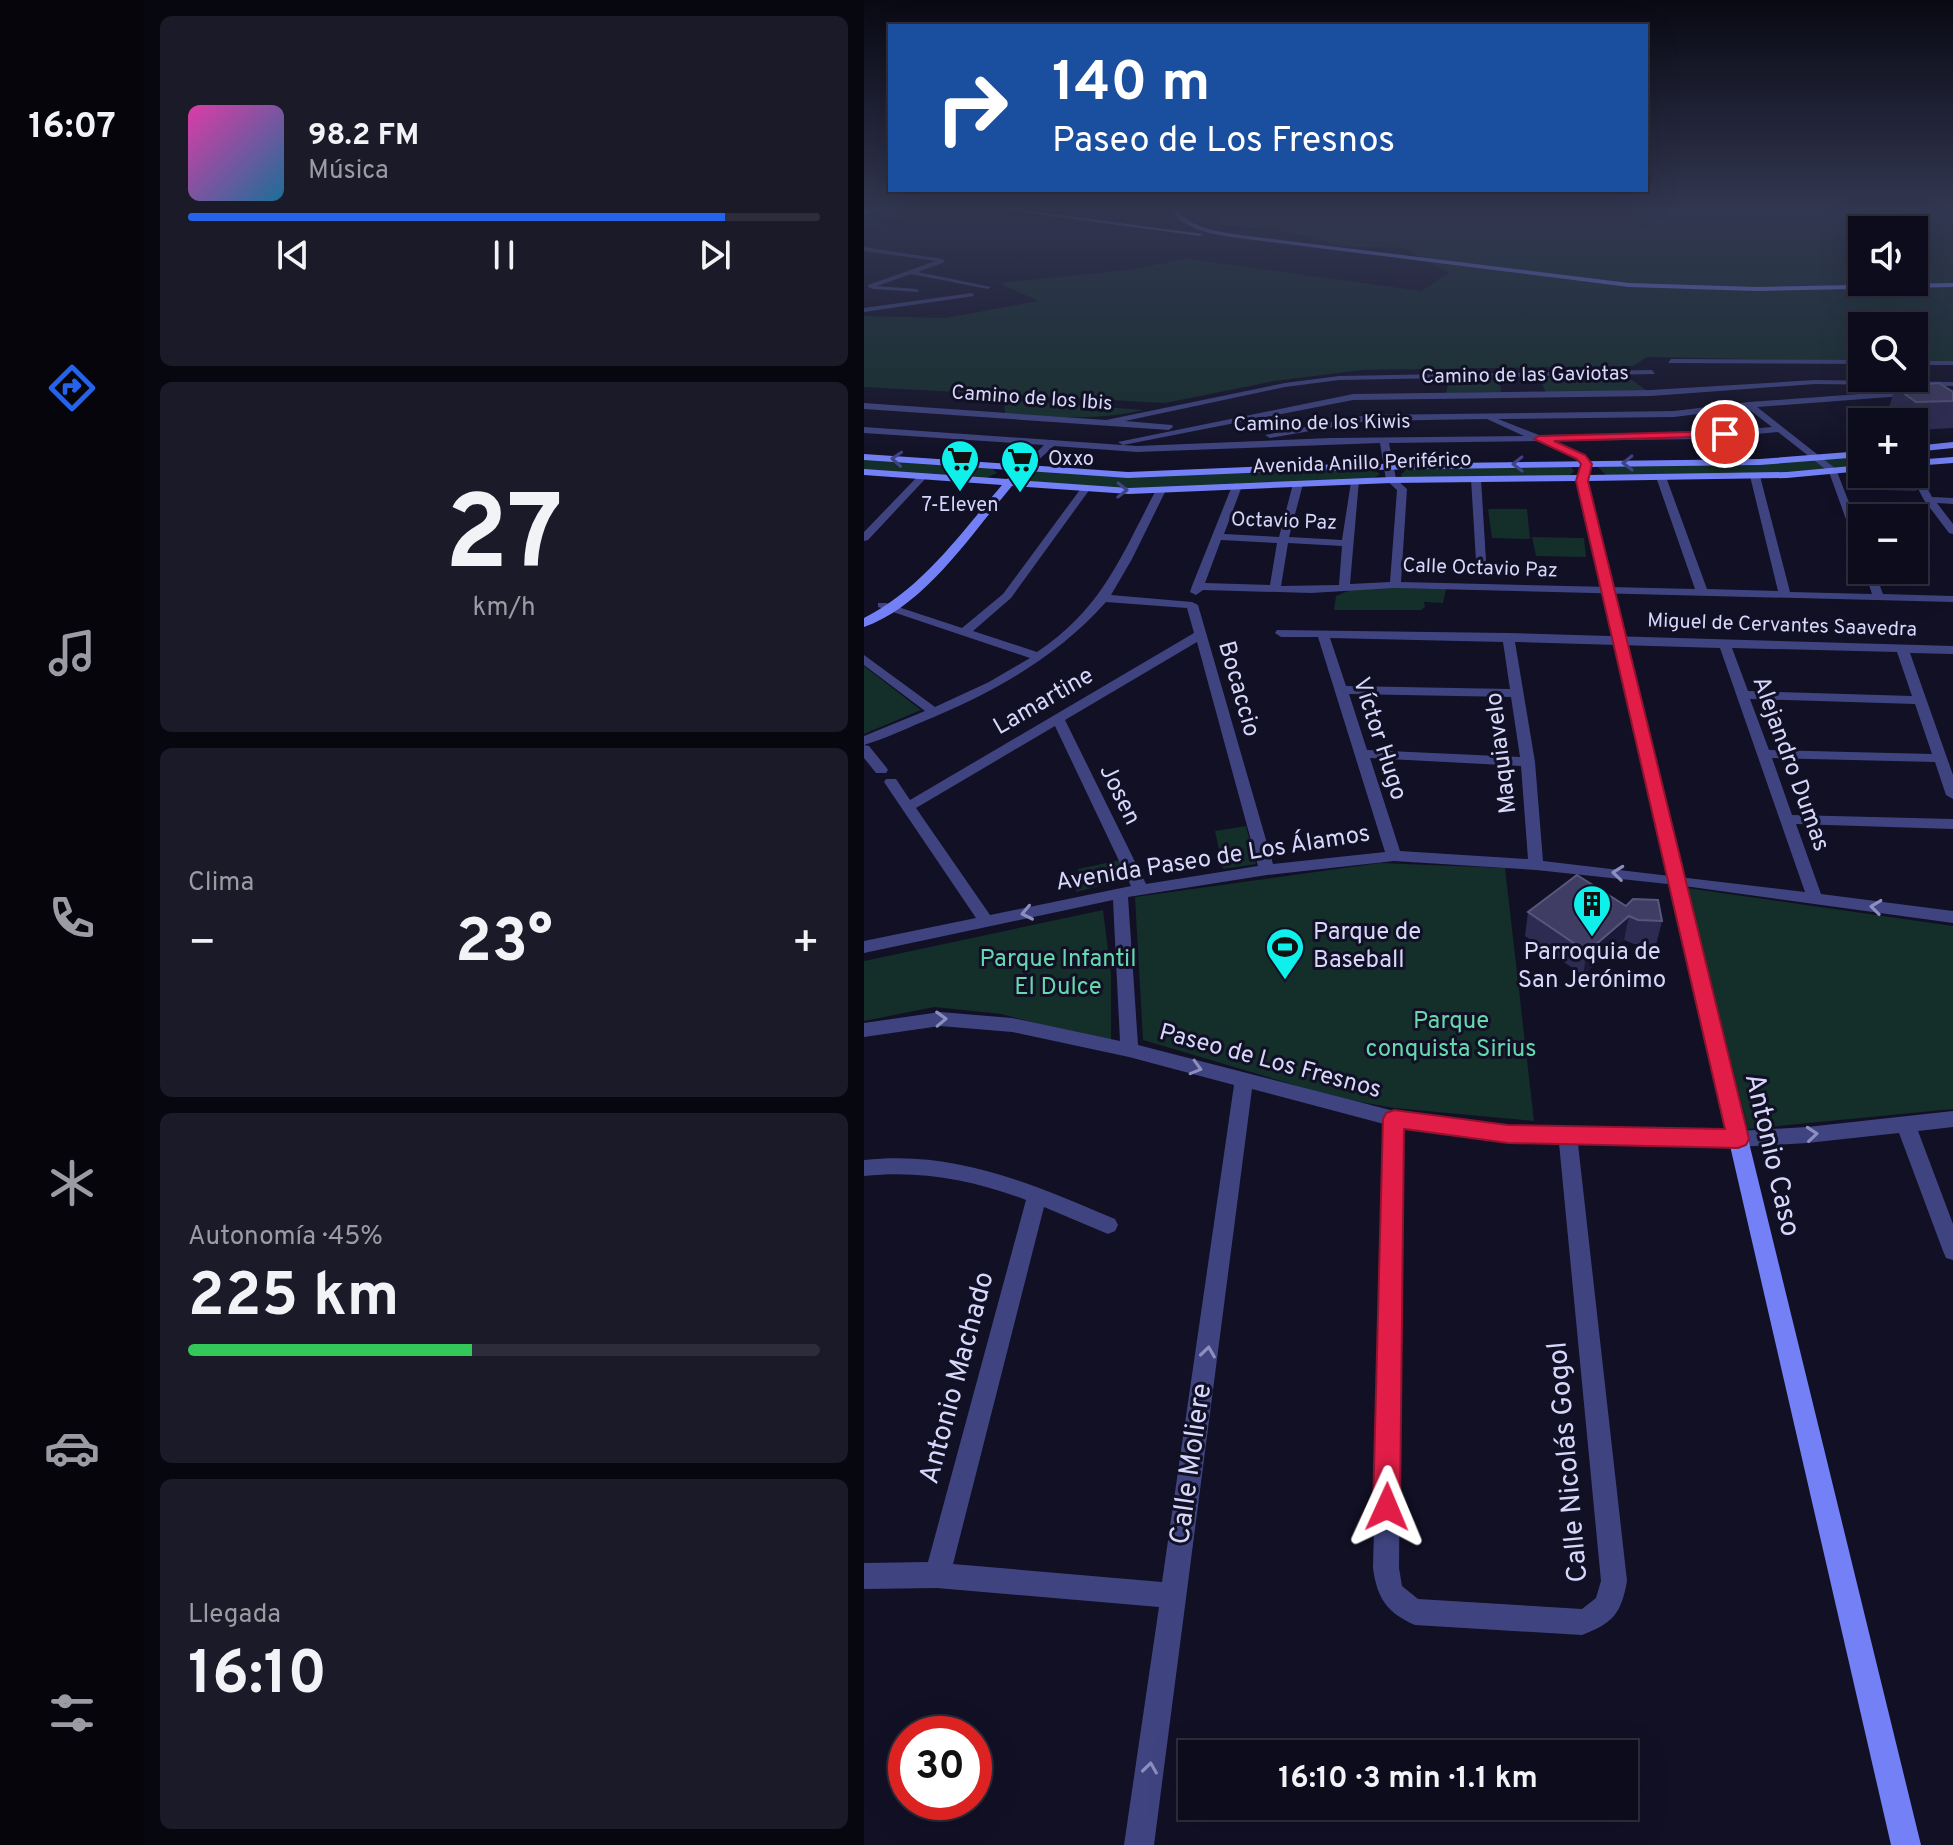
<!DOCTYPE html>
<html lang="es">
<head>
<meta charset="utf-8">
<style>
  :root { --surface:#0d0c1c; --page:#1b1a29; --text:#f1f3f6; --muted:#9a9ba3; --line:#2d2c3b; --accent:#2563eb }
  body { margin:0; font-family:Overpass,sans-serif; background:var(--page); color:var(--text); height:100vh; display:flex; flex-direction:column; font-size:30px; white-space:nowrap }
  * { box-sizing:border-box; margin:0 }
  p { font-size:26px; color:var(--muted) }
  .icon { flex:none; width:44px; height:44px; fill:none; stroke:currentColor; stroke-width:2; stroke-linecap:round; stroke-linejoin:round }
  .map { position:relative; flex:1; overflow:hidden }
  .side { display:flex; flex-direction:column; gap:16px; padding:16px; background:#07070f; width:720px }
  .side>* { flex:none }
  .guide { position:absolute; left:24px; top:24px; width:760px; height:168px; border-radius:0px; box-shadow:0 8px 32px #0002,0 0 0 2px var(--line); background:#1a4fa0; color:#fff; overflow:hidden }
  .fabs { position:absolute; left:984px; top:216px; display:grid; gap:16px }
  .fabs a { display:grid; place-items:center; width:80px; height:80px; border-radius:0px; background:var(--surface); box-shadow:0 8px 32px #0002,0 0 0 2px var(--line); font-size:40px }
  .speed { position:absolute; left:24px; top:1716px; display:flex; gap:16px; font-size:40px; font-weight:700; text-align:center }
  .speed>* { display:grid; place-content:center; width:104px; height:104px; border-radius:50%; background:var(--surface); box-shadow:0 8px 32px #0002,0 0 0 2px var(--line); line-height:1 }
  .speed .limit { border:12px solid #d22; background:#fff; color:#111 }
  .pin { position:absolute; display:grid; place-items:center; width:68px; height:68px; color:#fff; margin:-34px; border:4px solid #fff; border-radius:50%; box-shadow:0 2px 8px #0007 }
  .me { position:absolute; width:88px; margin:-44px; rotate:1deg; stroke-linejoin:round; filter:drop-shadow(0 0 6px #0008) }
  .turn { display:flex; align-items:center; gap:28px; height:168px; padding:0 32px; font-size:36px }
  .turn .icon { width:104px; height:104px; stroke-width:2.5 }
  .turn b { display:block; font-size:56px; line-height:68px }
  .big { font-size:60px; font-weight:700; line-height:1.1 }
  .side .card { flex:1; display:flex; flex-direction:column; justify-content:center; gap:12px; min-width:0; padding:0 28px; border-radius:12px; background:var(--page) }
  .side .dial { align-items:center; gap:0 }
  .dial b { font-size:104px; line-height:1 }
  .song { display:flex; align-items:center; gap:24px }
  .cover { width:96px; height:96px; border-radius:12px; background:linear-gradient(135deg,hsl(320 70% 55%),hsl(200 70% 35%)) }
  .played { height:8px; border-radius:4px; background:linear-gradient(90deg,var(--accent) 85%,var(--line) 85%) }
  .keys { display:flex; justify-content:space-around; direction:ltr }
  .heat { display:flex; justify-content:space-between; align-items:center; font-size:44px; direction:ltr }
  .charge { height:12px; border-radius:6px; background:linear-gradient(90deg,#34c759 45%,var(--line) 0) }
  .trip { position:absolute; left:314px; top:1740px; width:460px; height:80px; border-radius:0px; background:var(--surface); box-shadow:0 8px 32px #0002,0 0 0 2px var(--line); font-weight:700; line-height:80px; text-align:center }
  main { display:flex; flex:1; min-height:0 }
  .tabs { display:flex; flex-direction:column; width:144px; justify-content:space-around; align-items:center; background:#05050b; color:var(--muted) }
  .tabs .icon { width:56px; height:56px }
  .tabs .current { color:var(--accent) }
  .tabs b { font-size:36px; color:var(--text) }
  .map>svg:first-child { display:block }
  .green { fill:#142e2a; fill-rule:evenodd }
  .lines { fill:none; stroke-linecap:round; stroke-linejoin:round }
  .street { fill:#3f4481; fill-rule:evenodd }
  .secondary { fill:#7481f6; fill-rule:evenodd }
  .wall { fill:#2e2b52 }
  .shaded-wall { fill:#1b1838 }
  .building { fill:#403d64; stroke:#58567c; stroke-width:2 }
  .oneway { stroke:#3e4383 }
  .oneway2 { stroke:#8b8ebe }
  .route { fill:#e11d48; stroke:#92132f; stroke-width:2 }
  .labels { text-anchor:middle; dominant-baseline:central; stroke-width:6; stroke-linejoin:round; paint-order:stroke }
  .far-street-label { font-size:20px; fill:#d7d7fc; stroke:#111025 }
  .far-poi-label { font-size:20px; fill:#d7d7fc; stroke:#111025; text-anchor:start }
  .street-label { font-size:24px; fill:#d7d7fc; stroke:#111025 }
  .poi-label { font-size:24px; fill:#d7d7fc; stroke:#111025; text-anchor:start }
  .park-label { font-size:24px; fill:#67d8ae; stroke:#111025 }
  .near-street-label { font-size:28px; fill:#d7d7fc; stroke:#111025 }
</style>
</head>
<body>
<main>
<nav class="tabs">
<b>16:07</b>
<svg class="icon current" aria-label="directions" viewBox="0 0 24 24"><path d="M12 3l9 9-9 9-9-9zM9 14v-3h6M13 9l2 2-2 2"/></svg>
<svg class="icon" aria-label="music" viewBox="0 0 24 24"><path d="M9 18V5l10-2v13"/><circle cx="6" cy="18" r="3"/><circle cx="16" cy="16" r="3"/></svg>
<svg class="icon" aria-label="phone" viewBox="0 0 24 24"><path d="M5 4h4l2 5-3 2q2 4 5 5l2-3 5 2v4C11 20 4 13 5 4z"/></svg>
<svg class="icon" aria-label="climate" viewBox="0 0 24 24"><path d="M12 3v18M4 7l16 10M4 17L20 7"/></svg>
<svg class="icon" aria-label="car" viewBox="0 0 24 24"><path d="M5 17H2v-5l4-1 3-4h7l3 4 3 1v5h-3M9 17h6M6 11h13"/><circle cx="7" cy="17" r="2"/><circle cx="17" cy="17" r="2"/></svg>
<svg class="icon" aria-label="filters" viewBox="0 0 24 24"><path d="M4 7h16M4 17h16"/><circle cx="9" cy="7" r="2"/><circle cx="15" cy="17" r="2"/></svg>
</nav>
<section class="side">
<div class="card">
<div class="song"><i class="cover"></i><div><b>98.2 FM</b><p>Música</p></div></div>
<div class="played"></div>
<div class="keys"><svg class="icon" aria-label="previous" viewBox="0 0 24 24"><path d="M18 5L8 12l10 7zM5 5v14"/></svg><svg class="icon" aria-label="pause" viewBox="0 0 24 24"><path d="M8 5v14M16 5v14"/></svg><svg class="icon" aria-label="next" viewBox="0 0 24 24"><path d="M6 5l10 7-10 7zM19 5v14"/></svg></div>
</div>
<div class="card dial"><b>27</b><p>km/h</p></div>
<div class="card"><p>Clima</p>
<div class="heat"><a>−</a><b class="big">23°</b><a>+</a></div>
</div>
<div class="card"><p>Autonomía · 45%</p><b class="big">225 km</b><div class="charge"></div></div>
<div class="card"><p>Llegada</p><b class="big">16:10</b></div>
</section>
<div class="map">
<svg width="1089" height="1845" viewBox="0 0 1089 1845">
  <rect width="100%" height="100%" fill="#111025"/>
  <path class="green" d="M338,207h751v156l-39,-1v-36h-52v35l-215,-4 -14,9 -271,4 -88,11 -109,22 -301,-16v-71l81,2 93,-17 -39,-18 127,-13 61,-11 234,32 28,-18 -45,-25 -62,-2 -52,-14 -67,-7zM998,230h52v52h-52z
    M761,375l21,15 -100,3 -7,-16z
    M585,377h50l2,15 -55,1z
    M140,400l140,10c-47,11 -91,7 -139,3z
    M998,455v11l-76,7 -180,2 -8,-8z
    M0,458l128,10 5,5 -13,6 -120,-8z
    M706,466l4,5 -5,5 -166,2 -2,-3 6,-7z
    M509,469l7,5 -7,5 -243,10 -106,-8 12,-10 82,6z
    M624,509h39l3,30 -38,-1z
    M668,537l52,1 2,19 -50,-1z
    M534,588l48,1 -3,14 -19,-1 1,5 -4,3h-87l2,-14 17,-7z
    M0,666l57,44 -57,24z
    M382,826l10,38 -33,5 -8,-38z
    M256,860l11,18 -55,14 2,-23z
    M516,863l125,5 29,253 -140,-13 -56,-10 -195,-58 -8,-143z
    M823,888l266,38v183l-205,20z
    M239,910l8,63v70l-110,-29 -67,-7 -70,14v-60z"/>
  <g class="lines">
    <path class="street" d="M0,247l78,12 3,3 -27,10 73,15 -3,2 -77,-15 -34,12 40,3 2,3 -46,-3 -5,-2v-2l68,-24 -72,-10z
      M108,293l2,3 -110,16v-4z
      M807,359l191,1v4l-194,-1z
      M1050,361h39v4h-39z
      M788,370l3,4 -316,6 -54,7 -160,34 47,4 1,2 -4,3 -305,-21v-6l242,17 179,-37 54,-7z
      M951,380l138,2v4l-138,-2 -164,12 -298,4 -230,45 -5,-3 235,-48 298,-4z
      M1036,391l3,1v4l-146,11 79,62 26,67v17l-5,-3 -28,-78 -51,-40 -77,7 -149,2 22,9 15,12 2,2 -5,3 -18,-13 -32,-13 -147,2 7,36 11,10 -6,93 294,7 -39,-112 5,-3 5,3 41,112 71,2 -28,-115 5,-3 5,3 30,116 82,2 -8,-24h10l9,24 70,2v6l-558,-14 -84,5 -108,-3 -7,5 -6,-3 2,-6 40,-100 5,-3 5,3 -18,48 55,3 14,-53 5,-3 5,3 -14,53 53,3 9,-58 8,-2 -9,104 40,-2 7,-92 -11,-10 -6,-37 -243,9 -83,-6 -29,26 -3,-1v-4l22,-22 -180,-12v-6l273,19 194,-8 193,-2 -37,-17 -120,2 -97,17 -5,-3 102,-20 307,-4 75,-9zM883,408l25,19 -71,6 -162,2 -41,-16 176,-2zM357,540l56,3 -7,42 -65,-2zM424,543l54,3 -3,39 -58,1z
      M1050,469l5,3 13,25 21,1v6l-16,-1 16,21v10l-4,-1 -25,-33 -14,-26h4z
      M55,475l8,2 -59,63 -4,1v-9z
      M612,476l5,3 5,82 -5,3 -5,-3 -5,-82z
      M218,487l8,2 -79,109 -38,33 64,21c66,-44 84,-96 119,-162l8,-2 2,2 -34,69 -21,36 81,7 6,3 75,259 112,-12 -67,-215h-37l-6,-4 2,-3 231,3 445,13v8l-43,-1 43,122v24l-7,-4 -11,-33 -163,-4 20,57 161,4v10l-157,-5 25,70 132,17v12l-276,-38 -141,-15 -142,-9 -127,14 -139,22 10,148 256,66 114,15 230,5 69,-4 146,-16v16l-35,4 35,93v36l-7,-2 -3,-7 -44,-118 -92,10 -69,4 -160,-3 49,437c-6,33 -14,42 -45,54l-167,-10c-28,-12 -38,-27 -42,-57l11,-444 -132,-35 -98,756h-30l35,-238 -222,-19 -73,1v-26l64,-1 98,-362c-53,-20 -105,-30 -162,-24v-16c92,-10 168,24 251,59l3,6 -3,6 -7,3 -64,-27 -91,357 209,18 72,-497 -105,-28 -117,-25 -72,-6 -76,11v-14l76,-11 72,6 108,23 -7,-141 -249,53v-12l112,-23 -92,-136 2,-3h10l14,21 284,-167 -7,-25 -81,-6c-51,57 -114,91 -184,120 -19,8 -38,17 -58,23l5,1 17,21 2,3 -2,3h-10l-12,-15v-22l61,-25 -61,-46v-10l71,52 54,-25 41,-24 -152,-51v-4h8l76,25 41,-34zM466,638l173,4 7,47 -164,-3zM333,642l61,224 -112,18 -81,-164zM651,642l205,6 85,244 -262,-31 -8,-99zM868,648l165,4 15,44 -164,-5zM485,694l162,3 9,60 -153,-7zM886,699l165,5 17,50 -163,-4zM191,726l76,160 -141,29 -74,-107zM506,758l151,8 7,93 -128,-8zM539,1128l105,14 51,1 42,438 -5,17 -14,11 -164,-10 -16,-13 -3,-18z"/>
    <path class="secondary" d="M15,207h9l-24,7v-4z
      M121,207h14l204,27 -3,2z
      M305,207h6c14,21 41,24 65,28l389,48 128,4 196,-4v4l-196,4 -128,-4 -398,-50c-24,-4 -48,-8 -62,-30z
      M1089,442v6l-39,4v-6z
      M998,451v6l-102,8 -170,2 -2,8 199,-3 75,-7v6l-75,7 -200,3 334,1364h-30l-314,-1364 -186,2 -262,11 -117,-8c-40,47 -87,120 -148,141v-9c59,-30 96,-84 138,-133l-138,-10v-6l143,10 6,-4 3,1v4l113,8 262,-11 188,-2 2,-8 -282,4 -171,7 -264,-18v-6l264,18 171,-7 461,-6z
      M1089,457v6l-39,3v-6z"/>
  </g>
  <path class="wall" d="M1031,387l58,5v36l-39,2v-8h-17l-10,-7z
    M1018,474h32l5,7 -3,10 -31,-1 -5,-11z
    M762,906l36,15 -6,24 -22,-1 -10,-4 -41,35 -58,-39 3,-24z"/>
  <path class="shaded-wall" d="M765,916l-5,24 -41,35 4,-23z"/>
  <path class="building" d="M1075,383l14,9v9l-37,1 -21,-15z
    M1050,472l5,9 -31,-1 -2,-6h28z
    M713,875l49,31 7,-7 25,1 4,21 -24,-1 -9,-4 -42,36 -59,-40z"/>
  <defs><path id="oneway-chevron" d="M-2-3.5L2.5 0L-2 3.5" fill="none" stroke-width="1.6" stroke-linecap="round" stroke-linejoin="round" transform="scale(2)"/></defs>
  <g class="oneway">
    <use href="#oneway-chevron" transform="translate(33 459) rotate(-176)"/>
    <use href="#oneway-chevron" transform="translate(764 463) rotate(179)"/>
    <use href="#oneway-chevron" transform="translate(654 464) rotate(179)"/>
    <use href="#oneway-chevron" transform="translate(258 490) rotate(1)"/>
  </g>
  <g class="oneway2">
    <use href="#oneway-chevron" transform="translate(754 873) rotate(-174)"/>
    <use href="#oneway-chevron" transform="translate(1012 907) rotate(-173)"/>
    <use href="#oneway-chevron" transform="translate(163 913) rotate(168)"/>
    <use href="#oneway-chevron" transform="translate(77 1019) rotate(-2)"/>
    <use href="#oneway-chevron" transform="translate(332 1068) rotate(16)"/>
    <use href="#oneway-chevron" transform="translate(948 1134) rotate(-5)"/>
    <use href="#oneway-chevron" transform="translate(344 1352) rotate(-82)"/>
    <use href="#oneway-chevron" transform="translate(286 1768) rotate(-82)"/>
  </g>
  <linearGradient id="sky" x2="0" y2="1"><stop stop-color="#090914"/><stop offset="0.45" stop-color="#323751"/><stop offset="1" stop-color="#323751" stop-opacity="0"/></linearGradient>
  <rect width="1089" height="465" fill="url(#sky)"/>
  <path class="route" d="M861,431l6,3 -2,2 -175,5 31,14 7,9 -4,17 161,658 -3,6 -8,3 -230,-5 -104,-14 -4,378 -4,9 -9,4 -10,-4 -4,-9 10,-388 3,-6 8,-3 114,15 217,4 -149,-648 5,-17 -4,-5 -43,-20 5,-3z"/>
  <defs>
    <g id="supermarket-pin" transform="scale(2)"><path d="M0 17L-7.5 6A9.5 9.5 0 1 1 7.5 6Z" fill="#0ff0ea" stroke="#111025"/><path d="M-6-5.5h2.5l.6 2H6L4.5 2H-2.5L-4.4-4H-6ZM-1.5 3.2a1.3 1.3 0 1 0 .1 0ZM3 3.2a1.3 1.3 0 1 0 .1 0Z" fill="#111"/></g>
    <g id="building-pin" transform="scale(2)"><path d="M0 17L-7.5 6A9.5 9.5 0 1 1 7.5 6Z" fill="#0ff0ea" stroke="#111025"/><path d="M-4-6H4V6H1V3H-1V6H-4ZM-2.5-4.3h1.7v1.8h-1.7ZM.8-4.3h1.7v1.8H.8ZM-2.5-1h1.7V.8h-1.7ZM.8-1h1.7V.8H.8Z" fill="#111"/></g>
    <g id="stadium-pin" transform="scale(2)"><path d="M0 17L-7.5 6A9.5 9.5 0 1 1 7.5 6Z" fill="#0ff0ea" stroke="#111025"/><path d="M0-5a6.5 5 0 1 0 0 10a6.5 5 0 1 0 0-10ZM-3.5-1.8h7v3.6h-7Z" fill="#111"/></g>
  </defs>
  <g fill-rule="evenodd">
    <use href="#supermarket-pin" x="96" y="459"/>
    <use href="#supermarket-pin" x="156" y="460"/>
    <use href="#building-pin" x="728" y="904"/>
    <use href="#stadium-pin" x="421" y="947"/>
  </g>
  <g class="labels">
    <g class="far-street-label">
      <text transform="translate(661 376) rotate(-1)">Camino de las Gaviotas</text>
      <text transform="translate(168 399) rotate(4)">Camino de los Ibis</text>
      <text transform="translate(458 424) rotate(-1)">Camino de los Kiwis</text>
      <text transform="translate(498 464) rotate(-2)">Avenida Anillo Periférico</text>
      <text transform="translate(420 522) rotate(2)">Octavio Paz</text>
      <text transform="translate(616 569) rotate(2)">Calle Octavio Paz</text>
      <text transform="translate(918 626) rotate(2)">Miguel de Cervantes Saavedra</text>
    </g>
    <g class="far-poi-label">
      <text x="184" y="460">Oxxo</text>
      <text x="96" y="506" text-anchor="middle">7-Eleven</text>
    </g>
    <g class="street-label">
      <text transform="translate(374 689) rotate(74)">Bocaccio</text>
      <text transform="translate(180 702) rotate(-30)">Lamartine</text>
      <text transform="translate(515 739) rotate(72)">Víctor Hugo</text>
      <text transform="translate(638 753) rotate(-97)">Maquiavelo</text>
      <text transform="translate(926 764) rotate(70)">Alejandro Dumas</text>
      <text transform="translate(255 795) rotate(64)">Josen</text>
      <text transform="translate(349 859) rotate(-9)">Avenida Paseo de Los Álamos</text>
      <text transform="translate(406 1062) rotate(15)">Paseo de Los Fresnos</text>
    </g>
    <g class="poi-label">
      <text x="449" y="933">Parque de<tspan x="449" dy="28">Baseball</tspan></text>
      <text x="728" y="953" text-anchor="middle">Parroquia de<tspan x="728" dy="28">San Jerónimo</tspan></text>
    </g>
    <g class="park-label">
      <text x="194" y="960">Parque Infantil<tspan x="194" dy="28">El Dulce</tspan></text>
      <text x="587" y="1022">Parque<tspan x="587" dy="28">conquista Sirius</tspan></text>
    </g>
    <g class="near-street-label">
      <text transform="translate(907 1155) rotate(77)">Antonio Caso</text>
      <text transform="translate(94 1378) rotate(-75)">Antonio Machado</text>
      <text transform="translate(705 1462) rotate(-95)">Calle Nicolás Gogol</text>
      <text transform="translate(328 1464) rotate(-82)">Calle Moliere</text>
    </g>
  </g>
</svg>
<div class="fabs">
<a><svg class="icon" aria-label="sound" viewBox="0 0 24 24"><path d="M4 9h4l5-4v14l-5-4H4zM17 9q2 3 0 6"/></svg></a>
<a><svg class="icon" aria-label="search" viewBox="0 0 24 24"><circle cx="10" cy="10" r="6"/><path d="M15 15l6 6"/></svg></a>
<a>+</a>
<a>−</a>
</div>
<div class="speed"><div class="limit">30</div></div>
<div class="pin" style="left:861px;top:434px;background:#d93025"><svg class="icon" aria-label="arrive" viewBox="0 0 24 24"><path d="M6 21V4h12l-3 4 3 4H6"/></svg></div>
<svg class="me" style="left:523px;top:1507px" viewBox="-20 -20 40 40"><path d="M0-17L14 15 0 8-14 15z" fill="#e11d48" stroke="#fff" stroke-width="4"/></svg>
<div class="trip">16:10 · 3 min · 1.1 km</div>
<div class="guide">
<div class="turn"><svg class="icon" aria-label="right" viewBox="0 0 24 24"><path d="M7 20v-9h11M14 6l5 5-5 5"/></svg><div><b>140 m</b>Paseo de Los Fresnos</div></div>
</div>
</div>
</main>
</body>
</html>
